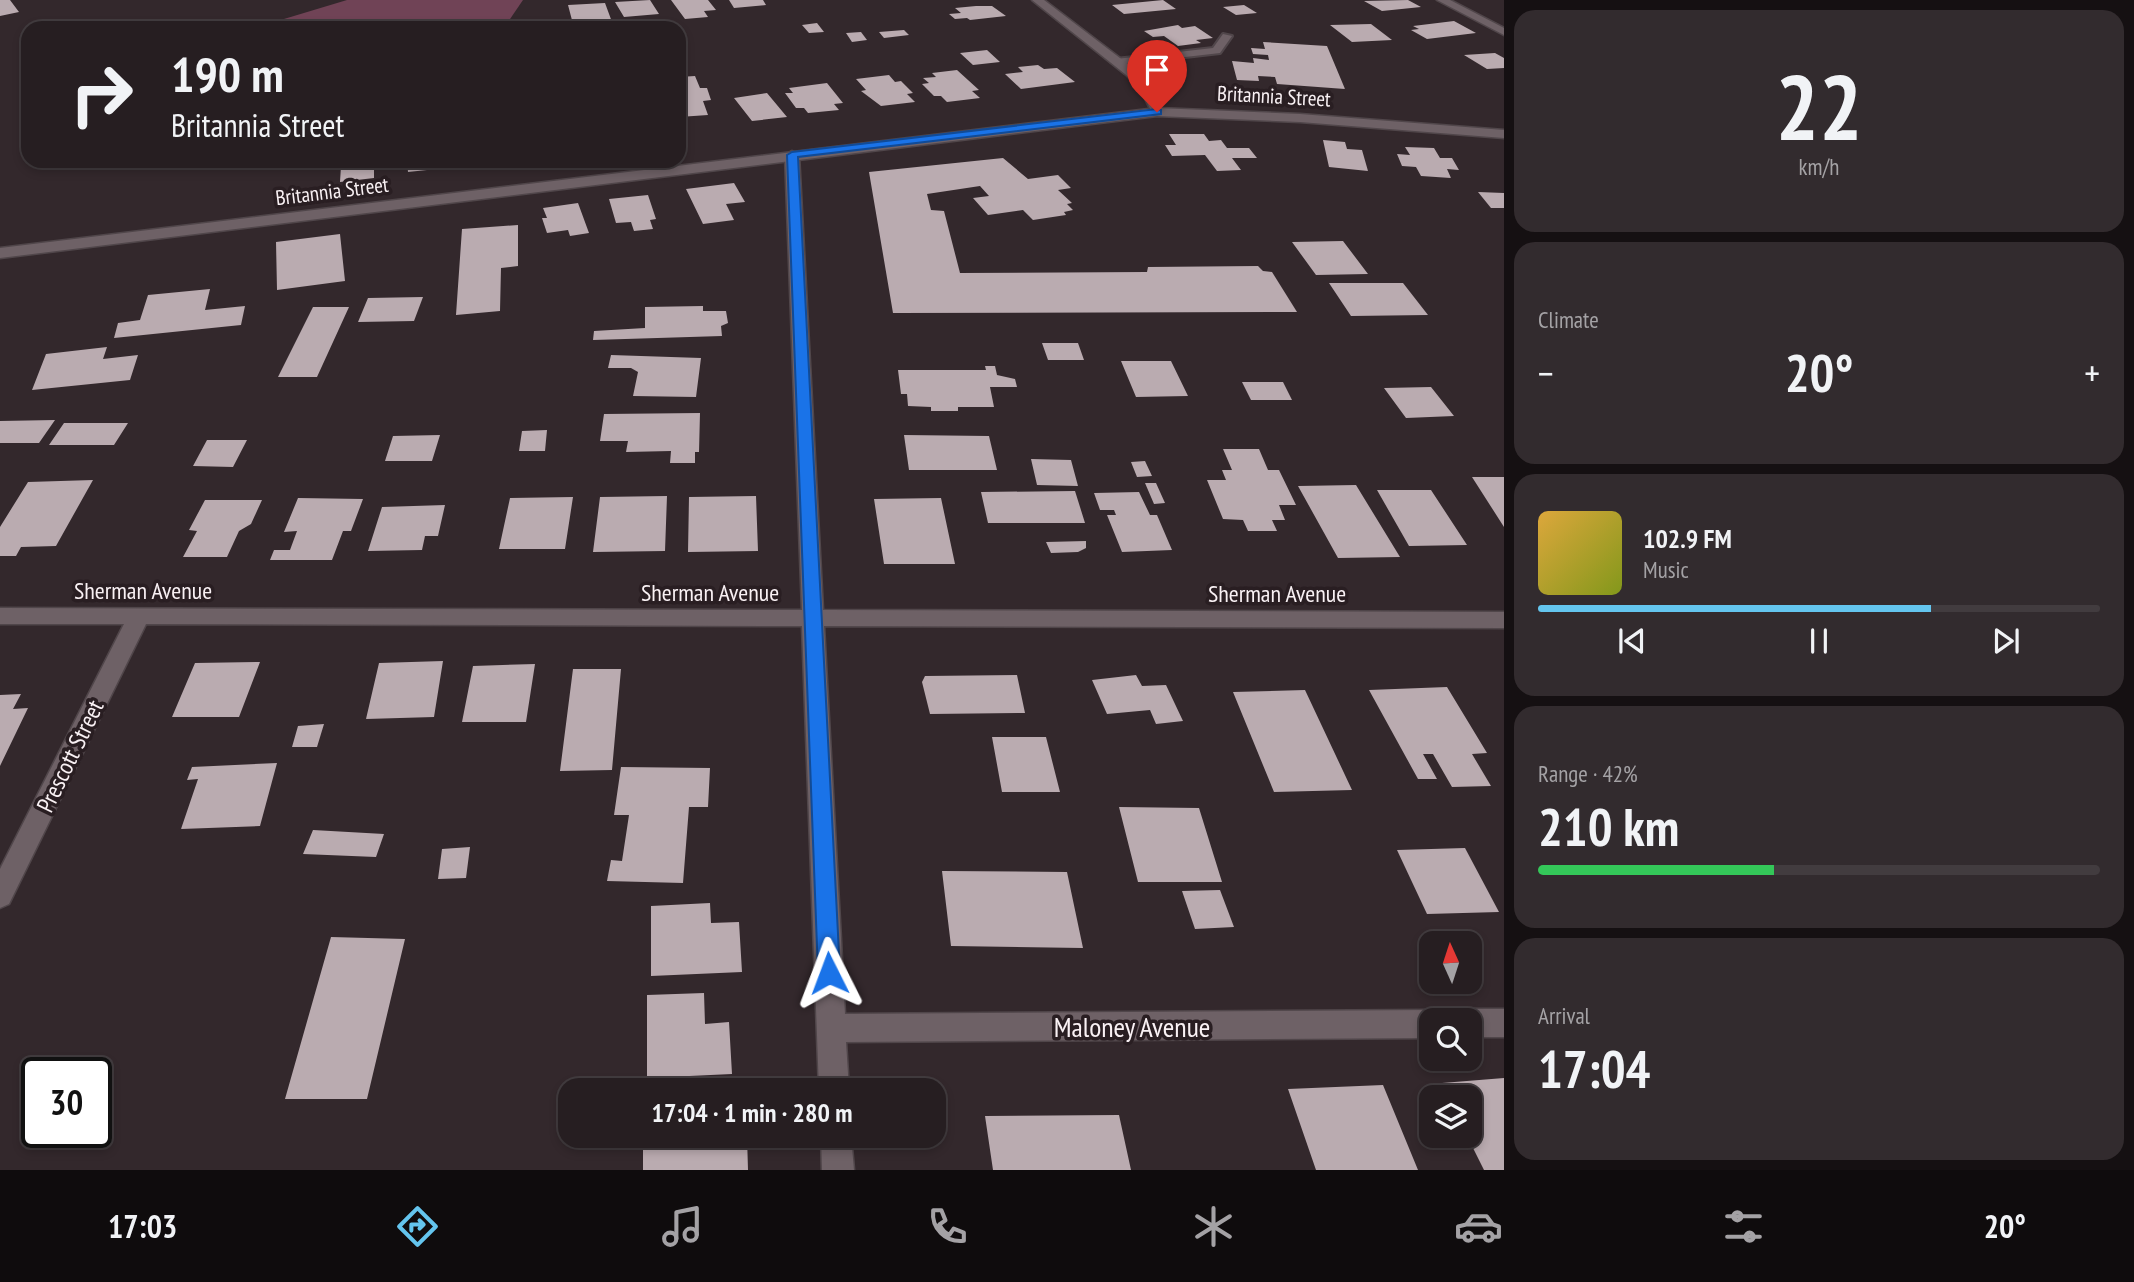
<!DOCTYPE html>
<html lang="en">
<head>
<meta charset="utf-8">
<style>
  :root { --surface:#261e21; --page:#322b2e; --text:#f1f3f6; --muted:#a4a2a5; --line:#423c3f; --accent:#64c5ee }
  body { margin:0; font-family:"PT Sans Narrow",sans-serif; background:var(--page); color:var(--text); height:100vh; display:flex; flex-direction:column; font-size:26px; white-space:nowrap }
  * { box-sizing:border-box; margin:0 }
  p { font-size:23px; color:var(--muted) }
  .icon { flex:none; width:38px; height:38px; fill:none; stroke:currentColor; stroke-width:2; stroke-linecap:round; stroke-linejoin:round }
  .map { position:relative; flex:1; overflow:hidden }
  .side { display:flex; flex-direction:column; gap:10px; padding:10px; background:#151012; width:630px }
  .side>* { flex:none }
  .top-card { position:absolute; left:21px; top:21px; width:665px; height:147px; border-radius:21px; box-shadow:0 4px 10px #0003,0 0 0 2px var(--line); background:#261e21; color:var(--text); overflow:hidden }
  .needle { width:46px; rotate:357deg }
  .controls { position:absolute; left:1419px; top:931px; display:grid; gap:14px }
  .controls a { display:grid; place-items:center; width:63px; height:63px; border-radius:14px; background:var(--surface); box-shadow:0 4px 10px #0003,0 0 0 2px var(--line); font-size:35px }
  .speed { position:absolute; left:21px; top:1057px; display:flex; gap:14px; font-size:35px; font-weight:700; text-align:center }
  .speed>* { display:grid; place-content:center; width:91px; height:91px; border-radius:50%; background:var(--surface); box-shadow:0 4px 10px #0003,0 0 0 2px var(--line); line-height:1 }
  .speed .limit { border:4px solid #111; border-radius:10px; background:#fff; color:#111 }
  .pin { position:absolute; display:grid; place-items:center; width:60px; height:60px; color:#fff; margin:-72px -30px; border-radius:50% 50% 50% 0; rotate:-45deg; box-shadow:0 0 7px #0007 }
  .pin .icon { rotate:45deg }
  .me { position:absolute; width:77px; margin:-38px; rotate:357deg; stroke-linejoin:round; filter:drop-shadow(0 0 5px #0008) }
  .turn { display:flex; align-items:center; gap:24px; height:147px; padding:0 35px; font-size:32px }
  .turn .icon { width:91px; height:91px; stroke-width:2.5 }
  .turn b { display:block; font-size:49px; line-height:60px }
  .big { font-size:52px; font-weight:700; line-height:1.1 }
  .side .tile { flex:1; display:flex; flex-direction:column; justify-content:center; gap:10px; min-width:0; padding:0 24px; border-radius:21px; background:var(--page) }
  .side .dial { align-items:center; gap:0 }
  .dial b { font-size:91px; line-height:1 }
  .song { display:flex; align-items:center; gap:21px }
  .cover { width:84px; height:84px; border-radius:10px; background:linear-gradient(135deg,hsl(40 70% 55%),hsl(70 70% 35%)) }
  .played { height:7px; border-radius:4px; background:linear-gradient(90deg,var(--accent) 70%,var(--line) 70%) }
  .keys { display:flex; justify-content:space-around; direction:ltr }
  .heat { display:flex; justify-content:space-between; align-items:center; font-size:38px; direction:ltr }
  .charge { height:10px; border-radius:5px; background:linear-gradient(90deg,#34c759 42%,var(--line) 0) }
  .trip { position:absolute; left:558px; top:1078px; width:388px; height:70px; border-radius:21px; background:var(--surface); box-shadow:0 4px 10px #0003,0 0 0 2px var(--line); font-weight:700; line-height:70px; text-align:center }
  .menu { display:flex; height:112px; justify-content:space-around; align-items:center; background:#0f0c0d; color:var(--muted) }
  .menu .icon { width:49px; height:49px }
  .menu .active { color:var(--accent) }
  .menu b { font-size:32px; color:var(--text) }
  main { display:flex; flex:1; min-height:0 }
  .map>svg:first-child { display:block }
  .green { fill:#704356 }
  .building { fill:#baabb0 }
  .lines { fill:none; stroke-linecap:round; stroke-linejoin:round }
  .lane-casing { stroke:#50464a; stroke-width:4 }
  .street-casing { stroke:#50464a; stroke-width:3 }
  .secondary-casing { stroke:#50464a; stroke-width:3 }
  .lane { fill:#6e6166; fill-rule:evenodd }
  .street { fill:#6e6166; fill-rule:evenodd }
  .secondary { fill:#6e6166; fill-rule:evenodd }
  .route { fill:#1a73e8; stroke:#114b97; stroke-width:2 }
  .labels { text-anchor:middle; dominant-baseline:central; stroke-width:7; stroke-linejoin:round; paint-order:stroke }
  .far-street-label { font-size:21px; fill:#f9f1f4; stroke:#291e22 }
  .street-label { font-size:24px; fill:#f9f1f4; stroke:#291e22 }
  .near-street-label { font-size:28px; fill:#f9f1f4; stroke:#291e22 }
</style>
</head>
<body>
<main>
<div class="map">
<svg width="1504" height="1170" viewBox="0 0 1504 1170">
  <rect width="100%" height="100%" fill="#33282c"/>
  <path class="green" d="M347,0h176l-19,28h-223l-7,-6z"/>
  <path class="building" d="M0,0h10l9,12 -19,4z
    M650,0l9,14 -35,3 -9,-15z
    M671,0h37l8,10 -12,1 4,6 -23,2z
    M729,0h34l3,5 -32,3z
    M1163,0l13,9 -52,5 -12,-9z
    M1408,0l13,7 -39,4 -18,-10z
    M605,3l7,19 -39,2 -5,-19z
    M1244,5l13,8 -21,2 -13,-8z
    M976,6h16l14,10 -36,4 -3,-2 -12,1 -6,-5 12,-1 -6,-5z
    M1454,21l22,12 -49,6 -16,-9 8,-1 -6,-3z
    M817,23l7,9 -15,1 -7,-8z
    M1371,24l21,16 -40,2 -22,-17z
    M1178,25l4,3 13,-2 18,12 -17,2 5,3 -23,3 -14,-10 -11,1 -9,-6z
    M904,30l5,5 -25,3 -5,-6z
    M861,32l6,8 -15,2 -6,-9z
    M1263,42l64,4 18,43 -68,-5 -2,-7 -17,-1 1,5 -22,-1 -5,-19 22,2 -1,-5 16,2 -1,-5 -15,-1 -2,-6 14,1z
    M987,50l13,12 -27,3 -13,-12z
    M1495,53l9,5v10l-17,1 -23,-14z
    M1038,65l6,4 13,-1 18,14 -54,7 -16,-15 18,-2 -5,-5z
    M957,70l22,20 -7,1 8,7 -33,4 -6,-6h-7l-12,-12 7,-1 -6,-5 13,-1 -4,-4z
    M889,75l6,7 6,-1 12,12 -6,1 8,8 -34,4 -20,-15 5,-1 -10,-11z
    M695,76l5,12h7l4,12 -8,1 5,14 -29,2v-40z
    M827,83l16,20 -9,1 5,6 -31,3 -4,-5h-8l-11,-15h8l-4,-5z
    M767,93l20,24 -35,4 -18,-23z
    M1169,134h35l5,7 12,-1 6,8h22l8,10h-25l9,12 -24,1 -12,-16 -33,1 -7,-11h11z
    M1323,140l22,2 2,7 15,1 6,21 -39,-4z
    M1405,147l29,1 6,10h12l7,12 -12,-1 4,9 -30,-2 -5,-9 -14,-1 -5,-12 13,1z
    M1003,158l25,21 30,-4 13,13 -13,2 14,13 -5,1 6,6 -9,2 2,3 -33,5 -10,-10 -35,5 -15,-17 16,-2 -9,-10 -53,8 4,16 13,1 16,62 187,-1 1,-5 110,-1 5,5 9,1 25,40 -404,1 -24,-141z
    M334,161h40v17l-34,4 1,-16 -7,1z
    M407,161h38l1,3 -19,2v4l-19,2z
    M734,183l11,19 -19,2 8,16 -31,4 -17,-35z
    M1478,192l26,1v15h-13z
    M648,195l8,24 -6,1 3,9 -19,2 -3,-9 -15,1 -7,-24z
    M578,203l11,30 -19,3 -2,-6 -21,3 -5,-15h5l-4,-10z
    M518,225v41l-17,2 -1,43 -44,4 6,-86z
    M340,234l5,47 -68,9 -1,-48z
    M1343,241l25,33 -52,1 -24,-33z
    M1329,283h74l25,32 -77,1z
    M210,289l-5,21 40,-4 -4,19 -127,13 4,-15 22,-3 8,-25z
    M423,297l-9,24 -56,1 10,-24z
    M703,306v5h23l2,12 -7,3 1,10 -129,4 1,-9 51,-3v-21z
    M313,307h36l-32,70h-39z
    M1042,343h36l6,17h-36z
    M107,347l-4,12 35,-4 -8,25 -98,10 14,-36z
    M611,355l90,3 -5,39 -63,-1 5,-24 -7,-4h-23z
    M1121,361h50l17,35 -52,1z
    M985,366h10l2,9 18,4 2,8h-27l4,20h-36v4h-27v-4l-23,-1 -1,-12h-6l-3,-24h88z
    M1242,382h41l9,18h-41z
    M1431,387l23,29 -48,2 -22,-30z
    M700,413l-1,39h-4v11h-25l1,-12 -45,1 2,-11h-28l4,-27z
    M55,420l-16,23h-39v-22z
    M64,423h64l-14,22h-65z
    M547,430l-2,21h-26l3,-20z
    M440,435l-8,26h-47l8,-25z
    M904,435l85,1 8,34h-88z
    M207,440h40l-14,27 -40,-1z
    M1223,449h36l9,21h11l17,35h-17l6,15h-13l5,11h-29l-5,-11 -20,-1 -16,-39h19l-4,-10h10z
    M1031,459l40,1 7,26 -41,-1z
    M1145,461l7,15 -15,1 -6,-15z
    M1472,477h32v50z
    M93,480l-37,66 -35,1 -5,9h-16v-29l28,-45z
    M1145,483h11l9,20 -11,1z
    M1356,485l44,72 -62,1 -40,-72z
    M1377,490h54l36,55 -58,1z
    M1075,491l10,32h-97l-7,-31z
    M1139,492l11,23h7l15,35 -50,2 -15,-37h9l-2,-5h-14l-6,-17z
    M667,496l-2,55 -72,1 7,-55z
    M756,496l2,55 -70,1 1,-55z
    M573,497l-8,52h-66l11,-51z
    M298,498l65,1 -12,32h-8l-11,29h-62l4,-10h16l7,-19 -13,1z
    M941,498l14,66h-71l-10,-65z
    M205,500h57l-11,24 -12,7 -12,26h-44l14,-26 -8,-1z
    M445,505l-7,31h-13l-3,14 -54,1 14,-44z
    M1086,541v7l-8,4 -27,1 -5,-11z
    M443,661l-9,56 -68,2 13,-56z
    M260,662l-21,55h-67l23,-54z
    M535,664l-9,58h-64l11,-56z
    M573,669h48l-9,101 -52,1z
    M1017,675l8,38 -95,1 -8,-32 3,-6z
    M1136,675l6,11 24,-1 17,36 -27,3 -6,-14 -43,4 -15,-34z
    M1447,687l40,66 -15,1 19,32 -39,1 -19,-33h-10l14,25h-19l-49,-89z
    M1305,690l47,100 -78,2 -41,-100z
    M21,694l-8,15 15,-1 -28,58v-71z
    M324,724l-7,23h-25l6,-21z
    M992,737h54l14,55h-58z
    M277,763l-17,63 -79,3 17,-50 -11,1 5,-13z
    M621,767l89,1 -2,39h-19l-6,76 -76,-2 4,-21 11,1 7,-46h-15z
    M1119,807l80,1 23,74h-84z
    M313,830l71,4 -8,23 -73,-3z
    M470,847l-4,31 -28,1 4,-30z
    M1465,848l34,64 -72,2 -30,-64z
    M942,871l125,1 16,76 -132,-2z
    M1220,890l14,37 -39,2 -13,-38z
    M710,903l1,20 28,-1 3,50 -91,4v-70z
    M331,937l74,2 -38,160h-82z
    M704,993l1,31 24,-2 3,52 -85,4v-83z
    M1504,1078v92h-20l-17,-34h3v-39h-21l-7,-14z
    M1383,1085l35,85h-102l-28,-81z
    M1119,1115l12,55h-138l-8,-54z
    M643,1136h104l1,34h-105z"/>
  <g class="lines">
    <g class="lane-casing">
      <path id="lane" d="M1223,34l9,2 -12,17 -104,12 -5,-3 5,-3 97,-11z"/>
    </g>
    <g class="street-casing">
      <path id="street" d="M1032,0h12l89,68 16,16 14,28 -2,3h-8l-13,-27 -15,-14z
        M1437,0h13l54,28v7z
        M792,151l7,4 24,455 681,2v16l-680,-2 21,388 587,-4 10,4 3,6h-13v18l-586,4 3,48h-30l-17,-464 -656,-2 -137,280 -9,4v-39l124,-245h-124v-16l802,2 -17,-455z
        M1470,1009h34v28h-34v-17h-13l3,-7z
        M821,1136h30l3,34h-32z"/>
    </g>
    <g class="secondary-casing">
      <path id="secondary" d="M1157,108l143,6 204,16v8l-204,-16 -143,-6 -1157,142v-10z"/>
    </g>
    <use href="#lane" class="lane"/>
    <use href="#street" class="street"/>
    <use href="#secondary" class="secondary"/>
  </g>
  <path class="route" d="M1157,109l4,1v4l-363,43 42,816 -4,7 -7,3 -8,-3 -3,-7 -31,-818 5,-3z"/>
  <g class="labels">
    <g class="far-street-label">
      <text transform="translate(1274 96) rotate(3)">Britannia Street</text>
      <text transform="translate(332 191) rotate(-7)">Britannia Street</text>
    </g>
    <g class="street-label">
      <text x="143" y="590">Sherman Avenue</text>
      <text x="710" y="592">Sherman Avenue</text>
      <text x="1277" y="593">Sherman Avenue</text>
      <text transform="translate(70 756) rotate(-64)">Prescott Street</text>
    </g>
    <g class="near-street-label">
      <text x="1132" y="1026">Maloney Avenue</text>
    </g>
  </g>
</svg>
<div class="controls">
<a><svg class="needle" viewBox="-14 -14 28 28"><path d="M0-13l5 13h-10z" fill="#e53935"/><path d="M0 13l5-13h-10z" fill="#a4a2a5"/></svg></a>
<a><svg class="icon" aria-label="search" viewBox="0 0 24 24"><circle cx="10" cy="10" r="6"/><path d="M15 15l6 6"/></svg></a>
<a><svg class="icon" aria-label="layers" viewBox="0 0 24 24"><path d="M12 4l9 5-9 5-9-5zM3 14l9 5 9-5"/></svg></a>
</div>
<div class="speed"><div class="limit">30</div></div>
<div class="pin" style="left:1157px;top:112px;background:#d93025"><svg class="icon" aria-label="arrive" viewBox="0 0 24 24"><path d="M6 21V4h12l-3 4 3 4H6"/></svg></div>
<svg class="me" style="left:829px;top:973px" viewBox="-20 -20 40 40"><path d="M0-17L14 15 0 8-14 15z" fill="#1a73e8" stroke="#fff" stroke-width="4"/></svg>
<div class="trip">17:04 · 1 min · 280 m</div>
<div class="top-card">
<div class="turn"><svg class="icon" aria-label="right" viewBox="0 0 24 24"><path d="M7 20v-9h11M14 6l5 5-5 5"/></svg><div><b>190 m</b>Britannia Street</div></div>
</div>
</div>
<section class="side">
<div class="tile dial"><b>22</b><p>km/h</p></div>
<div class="tile"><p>Climate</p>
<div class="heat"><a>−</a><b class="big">20°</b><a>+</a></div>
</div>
<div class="tile">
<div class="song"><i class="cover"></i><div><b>102.9 FM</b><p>Music</p></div></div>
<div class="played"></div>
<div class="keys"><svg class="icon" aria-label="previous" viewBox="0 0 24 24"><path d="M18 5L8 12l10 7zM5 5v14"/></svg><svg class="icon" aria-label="pause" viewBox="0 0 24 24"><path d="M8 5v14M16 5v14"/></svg><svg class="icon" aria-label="next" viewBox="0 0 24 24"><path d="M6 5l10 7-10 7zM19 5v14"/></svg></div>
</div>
<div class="tile"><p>Range · 42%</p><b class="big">210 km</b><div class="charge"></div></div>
<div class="tile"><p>Arrival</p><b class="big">17:04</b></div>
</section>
</main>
<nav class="menu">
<b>17:03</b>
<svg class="icon active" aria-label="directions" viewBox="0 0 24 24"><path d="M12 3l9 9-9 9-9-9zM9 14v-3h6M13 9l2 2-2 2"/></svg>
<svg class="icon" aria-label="music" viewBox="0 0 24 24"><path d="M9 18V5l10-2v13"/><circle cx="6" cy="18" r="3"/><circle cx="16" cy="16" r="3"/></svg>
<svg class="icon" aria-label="phone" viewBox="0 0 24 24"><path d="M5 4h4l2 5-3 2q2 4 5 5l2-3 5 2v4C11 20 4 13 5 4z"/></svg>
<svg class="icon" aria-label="climate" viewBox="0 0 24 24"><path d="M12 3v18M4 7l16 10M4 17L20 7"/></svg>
<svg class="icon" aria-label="car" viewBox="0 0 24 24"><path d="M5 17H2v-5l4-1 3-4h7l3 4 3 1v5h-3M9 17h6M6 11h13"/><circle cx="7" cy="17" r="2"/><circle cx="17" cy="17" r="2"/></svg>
<svg class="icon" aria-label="filters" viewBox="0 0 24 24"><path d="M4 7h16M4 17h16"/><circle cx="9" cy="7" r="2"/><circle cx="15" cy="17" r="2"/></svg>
<b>20°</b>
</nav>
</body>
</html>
